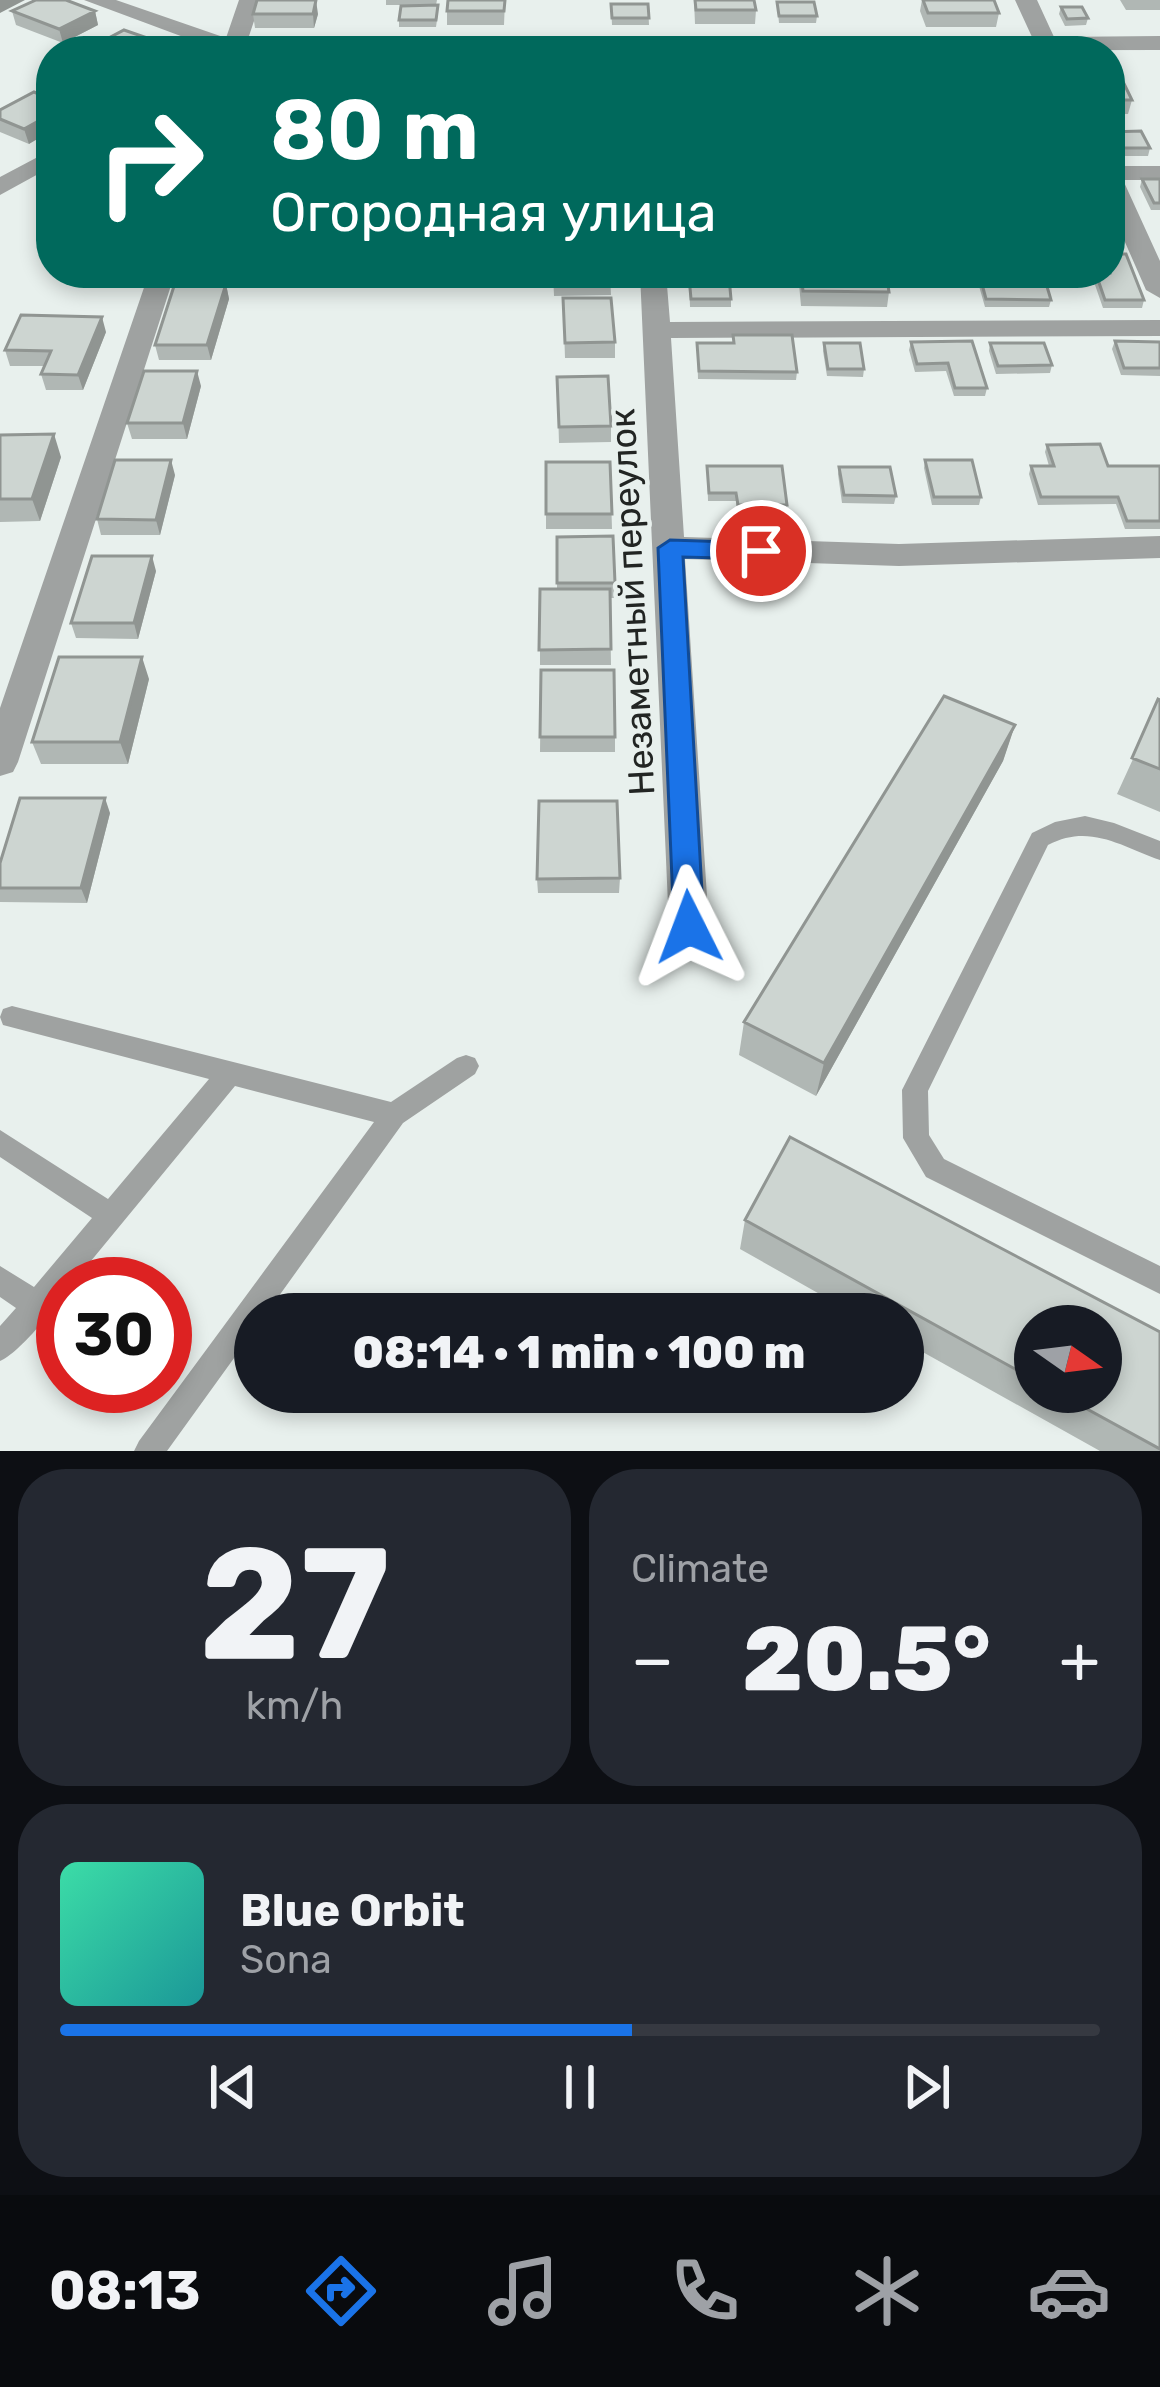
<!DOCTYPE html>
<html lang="en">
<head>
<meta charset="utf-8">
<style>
  :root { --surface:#171b24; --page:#242831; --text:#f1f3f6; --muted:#9ea1a6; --line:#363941; --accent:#1a73e8 }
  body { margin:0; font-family:Rubik,sans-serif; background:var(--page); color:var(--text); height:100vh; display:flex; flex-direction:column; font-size:45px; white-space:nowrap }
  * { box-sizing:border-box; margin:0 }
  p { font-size:39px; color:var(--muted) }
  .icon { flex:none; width:66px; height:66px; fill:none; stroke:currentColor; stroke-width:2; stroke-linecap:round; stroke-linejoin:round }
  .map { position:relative; height:1451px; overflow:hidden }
  .panel { display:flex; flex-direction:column; gap:18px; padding:18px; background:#0d0f14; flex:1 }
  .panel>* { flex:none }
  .top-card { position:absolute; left:36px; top:36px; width:1089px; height:252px; border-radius:48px; box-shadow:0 6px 18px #0003; background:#00695c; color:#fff; overflow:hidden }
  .needle { width:78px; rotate:104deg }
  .buttons { position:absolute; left:1014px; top:1305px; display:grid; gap:24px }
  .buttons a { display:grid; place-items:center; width:108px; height:108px; border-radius:50%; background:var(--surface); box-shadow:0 6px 18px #0003; font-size:60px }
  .speed { position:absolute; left:36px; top:1257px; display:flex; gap:24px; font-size:60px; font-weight:700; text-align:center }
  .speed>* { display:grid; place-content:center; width:156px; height:156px; border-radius:50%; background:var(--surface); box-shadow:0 6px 18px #0003; line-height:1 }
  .speed .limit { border:18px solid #d22; background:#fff; color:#111 }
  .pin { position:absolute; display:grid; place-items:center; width:102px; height:102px; color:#fff; margin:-51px; border:6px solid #fff; border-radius:50%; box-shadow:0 3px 12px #0007 }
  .me { position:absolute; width:132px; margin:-66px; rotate:357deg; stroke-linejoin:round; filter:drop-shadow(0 0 9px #0008) }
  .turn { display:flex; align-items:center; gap:42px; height:252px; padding:0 36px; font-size:54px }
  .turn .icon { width:156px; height:156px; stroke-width:2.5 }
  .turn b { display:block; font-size:84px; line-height:102px }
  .big { font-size:90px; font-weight:800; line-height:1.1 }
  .panel .widget { flex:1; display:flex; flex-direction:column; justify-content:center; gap:18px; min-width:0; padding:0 42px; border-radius:48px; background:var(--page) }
  .panel .dial { align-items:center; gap:0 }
  .dial b { font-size:156px; line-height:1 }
  .song { display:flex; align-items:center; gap:36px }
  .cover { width:144px; height:144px; border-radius:18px; background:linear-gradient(135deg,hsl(160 70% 55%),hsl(180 70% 35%)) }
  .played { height:12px; border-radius:6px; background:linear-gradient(90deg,var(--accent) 55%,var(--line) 55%) }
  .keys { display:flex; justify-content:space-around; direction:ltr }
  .heat { display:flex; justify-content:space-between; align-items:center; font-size:66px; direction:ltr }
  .panel .tiles { flex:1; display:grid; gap:18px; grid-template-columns:1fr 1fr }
  .widget:last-child { grid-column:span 2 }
  .trip { position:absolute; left:234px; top:1293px; width:690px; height:120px; border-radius:60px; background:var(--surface); box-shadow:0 6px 18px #0003; font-weight:800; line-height:120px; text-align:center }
  .tabs { display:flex; height:192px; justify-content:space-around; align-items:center; background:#090b0e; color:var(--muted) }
  .tabs .icon { width:84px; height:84px }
  .tabs .current { color:var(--accent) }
  .tabs b { font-size:54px; color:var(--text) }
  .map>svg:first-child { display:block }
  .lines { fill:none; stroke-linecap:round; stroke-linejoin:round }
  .lane { fill:#9fa2a1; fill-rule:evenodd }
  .street { fill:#9fa2a1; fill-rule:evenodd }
  .wall { fill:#b0b7b4; fill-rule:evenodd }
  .shaded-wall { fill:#909592 }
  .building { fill:#cdd5d1; stroke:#909592; stroke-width:3 }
  .route { fill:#1a73e8; stroke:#114b97; stroke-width:3 }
  .labels { text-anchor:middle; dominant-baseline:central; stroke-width:9; stroke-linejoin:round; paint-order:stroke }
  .street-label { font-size:36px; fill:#222523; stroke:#e8f0ed }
</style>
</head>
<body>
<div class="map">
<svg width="1160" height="1451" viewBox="0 0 1160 1451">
  <rect width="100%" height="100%" fill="#e8f0ed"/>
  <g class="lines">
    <path class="lane" d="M1085,816l29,7 46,18v19c-39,-14 -71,-37 -112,-15l-120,246 1,44 15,24 216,107v28l-234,-117 -23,-39 -1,-48 130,-257 23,-11z
      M12,1006l379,96 66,-44 9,-3 9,3 4,8 -4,8 -72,49 -137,191h-11v15l-88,122h-33l5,-10 235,-319 -139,-36 -163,198h-9c0,19 -45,70 -63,77v-35l16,-18 -16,-11v-31l34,21 58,-69 -92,-61v-27l108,69 101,-120 -206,-54 -3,-8 3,-8z"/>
    <path class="street" d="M84,0h32l110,38 13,-38h22l-14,42 785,-5 -17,-37h22l17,37 106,-1v14l-939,1z
      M51,150v17l-51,28v-18z
      M1110,166h50v14h-37l37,81v37l-14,-8 -36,-82z
      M149,273h26l-157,489 -5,10 -13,4v-68z
      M640,273h26l4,49 490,-2v16l-489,2 13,199 215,7 261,-8v22l-261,8 -214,-7 24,368 -6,12 -14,5 -14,-5 -6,-12z"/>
  </g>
  <path class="wall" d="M386,0h51l-1,5h-50z
    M505,0l-1,25h-57v-14z
    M694,0l62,10 -1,14h-60z
    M922,0h72l5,13 -3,14h-70l-6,-16z
    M1120,0h40v10h-34z
    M777,2l40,14 -1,7h-37z
    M611,4h37l1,21h-37z
    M1061,7l27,11 -2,7 -21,1 -6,-12z
    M12,11h83l3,14 -35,18 -47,-18z
    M438,13l-2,14h-37v-7z
    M253,14h65l-4,14h-59z
    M1110,55l22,45 -4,14h-18z
    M51,99l-22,45 -29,-12v-22z
    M1110,132l40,16 -2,8h-38z
    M1142,179h18v31h-9l-11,-23z
    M178,273h54l-3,11h-3l3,15 -18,61h-52l-4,-15 25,-62z
    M553,273h57l1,22 -57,1z
    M798,273h88l3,19 -2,15 -86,-1z
    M978,273h65l8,27 -2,7h-64l-8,-28z
    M1082,273h28l34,27 -2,8h-39l-9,-26h-9z
    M689,277l42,22v8h-41z
    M563,298l52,44v16h-50z
    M106,332l-23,58h-37l-5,-16 3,-8h-34l-5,-16z
    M733,335l64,37 -1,8 -98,-1 -1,-36h36z
    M1115,341l45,1v34l-39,-1 -9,-26z
    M911,342l76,46 -2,8h-31l-8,-25 -31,1 -6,-22z
    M824,343l40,26 -1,8 -36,-1 -4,-25z
    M990,343l62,22 -2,8 -54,1 -7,-23z
    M557,377l54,49v16l-52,1z
    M201,386l-14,53h-55l-5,-16z
    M0,435l61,22 -21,64 -40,1z
    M1047,445l61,21h52v63h-35l-9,-25 -78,1 -9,-31 2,-8h18l-4,-14z
    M925,460l56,37 -2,8h-47l-8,-37z
    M546,462h64l2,67h-66z
    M707,466l80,39 -1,8h-49l-1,-12h-28z
    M839,467l57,29 -2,8 -52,-1 -4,-29z
    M175,475l-15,60h-59l-4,-16z
    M613,536l1,62h-4l1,67h-71v-76h17v-52z
    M156,571l-18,68 -62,-1 -5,-15z
    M541,670l74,67v15h-75z
    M149,679l-21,85h-87l-9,-22z
    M1160,700v112l-43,-18z
    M1015,725l-12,36 -187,335 -77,-41 5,-33z
    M110,813l-23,90 -87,-1v-39z
    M620,878l-1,15h-81l-1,-14z
    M745,1220l415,112v119h-60l-197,-110v-27h-48l-115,-65zM1035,1326l66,66h-66z"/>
  <path class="shaded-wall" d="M0,0h25l-25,13z
    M316,0l2,14 -4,14 -1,-14z
    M95,11l3,14 -35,18 -4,-14z
    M51,114v17l-22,13 -5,-15z
    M226,284l3,15 -18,61 -4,-15z
    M102,317l4,15 -23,58 -5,-15z
    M197,371l4,15 -14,53 -4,-16z
    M54,434l7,23 -21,64 -8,-22z
    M171,460l4,15 -15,60 -4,-15z
    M152,556l4,15 -18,68 -4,-16z
    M142,657l7,22 -21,85 -8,-22z
    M1015,725l-12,36 -187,335 8,-33z
    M105,798l5,15 -23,90 -6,-15z"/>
  <path class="building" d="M36,0h30l29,11 -36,18 -47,-18z
    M257,0h59l-3,14h-60z
    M448,0h57l-1,11h-57z
    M695,0h59l2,10h-60z
    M923,0h71l5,13h-71z
    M777,2h37l3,14h-38z
    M611,4h37l1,14h-37z
    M438,5l-2,15h-37l2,-14z
    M1061,7h21l6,11 -21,1z
    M124,30l41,14 -12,7h-59l-6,-2z
    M276,46h103l-1,5h-104z
    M1110,55l22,45h-22z
    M34,92l17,7v15l-27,15 -24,-10v-9z
    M1141,131l9,17h-40v-16z
    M1142,179h18v24h-6z
    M1110,254h16l18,46h-39l-9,-26 -9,-1h23z
    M553,273h57l1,7 -57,1z
    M801,273h85l3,19 -86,-1z
    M979,273h64l8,27 -65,-1z
    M689,277h40l2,22h-40z
    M175,283l51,1 -19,61h-52z
    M563,298h48l4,44 -50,1z
    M21,315l81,2 -24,58 -37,-1 10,-23 -46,-1z
    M733,335h59l5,37 -98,-1 -2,-28h37z
    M972,341l15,47h-32l-7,-25 -31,1 -6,-22z
    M1115,341l45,1v26h-36z
    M824,343h36l4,26h-36z
    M990,343h54l8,22 -54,1z
    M144,371h53l-14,52h-56z
    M608,376l3,50 -52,1 -2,-50z
    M54,434l-22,65h-32v-64z
    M1100,444l8,22h52v55h-33l-9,-24h-77l-10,-31h23l-7,-21z
    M115,460h56l-15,60 -59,-1z
    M925,460h47l9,37h-47z
    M546,462h64l2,52h-66z
    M707,466h75l5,39h-49l-2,-12h-27z
    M839,467h51l6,29 -52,-1z
    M613,536l2,47h-58v-46z
    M92,556h60l-18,67h-63z
    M540,589h70l1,60 -72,1z
    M59,657h83l-22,85h-88z
    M541,670h73l1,67h-75z
    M944,696l71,29 -191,338 -80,-41z
    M1158,699l2,1v69l-28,-11z
    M20,798h85l-24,90h-81v-25z
    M539,801h78l3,77 -83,1z
    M790,1137l370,195v117l-104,-57h45v-66h-66v54l-290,-160z"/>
  <path class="route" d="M670,540l91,3 13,8 -13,8 -78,-2 21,370 -15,12 -15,-12 -16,-379z"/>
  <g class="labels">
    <g class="street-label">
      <text transform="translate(632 602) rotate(-93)">Незаметный переулок</text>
    </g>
  </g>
</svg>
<div class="buttons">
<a><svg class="needle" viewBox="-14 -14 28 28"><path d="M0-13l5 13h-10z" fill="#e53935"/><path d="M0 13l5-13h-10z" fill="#9ea1a6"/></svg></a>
</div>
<div class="speed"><div class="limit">30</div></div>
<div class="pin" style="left:761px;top:551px;background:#d93025"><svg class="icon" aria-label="arrive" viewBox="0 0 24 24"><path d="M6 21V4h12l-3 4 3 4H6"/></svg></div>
<svg class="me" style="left:689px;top:927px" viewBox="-20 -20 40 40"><path d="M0-17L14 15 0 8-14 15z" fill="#1a73e8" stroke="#fff" stroke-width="4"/></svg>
<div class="trip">08:14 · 1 min · 100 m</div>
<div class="top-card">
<div class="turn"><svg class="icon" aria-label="right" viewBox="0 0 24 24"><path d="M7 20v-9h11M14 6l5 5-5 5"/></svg><div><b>80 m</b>Огородная улица</div></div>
</div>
</div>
<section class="panel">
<div class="tiles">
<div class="widget dial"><b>27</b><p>km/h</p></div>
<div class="widget"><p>Climate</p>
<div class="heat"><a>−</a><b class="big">20.5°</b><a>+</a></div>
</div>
<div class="widget">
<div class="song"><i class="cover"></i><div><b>Blue Orbit</b><p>Sona</p></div></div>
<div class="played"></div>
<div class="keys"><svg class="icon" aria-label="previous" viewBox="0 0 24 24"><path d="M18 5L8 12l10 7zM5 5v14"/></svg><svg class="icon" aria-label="pause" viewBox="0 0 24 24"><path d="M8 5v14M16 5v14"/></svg><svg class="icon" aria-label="next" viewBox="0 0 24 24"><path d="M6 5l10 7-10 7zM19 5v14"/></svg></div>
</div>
</div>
</section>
<nav class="tabs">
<b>08:13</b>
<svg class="icon current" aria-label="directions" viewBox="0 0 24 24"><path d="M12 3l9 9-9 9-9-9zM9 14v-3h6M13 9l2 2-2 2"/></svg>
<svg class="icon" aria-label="music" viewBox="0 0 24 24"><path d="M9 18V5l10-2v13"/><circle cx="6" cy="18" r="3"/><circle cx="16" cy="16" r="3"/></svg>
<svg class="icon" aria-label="phone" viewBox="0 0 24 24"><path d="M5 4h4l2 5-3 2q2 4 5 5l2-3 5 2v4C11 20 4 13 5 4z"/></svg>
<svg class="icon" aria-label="climate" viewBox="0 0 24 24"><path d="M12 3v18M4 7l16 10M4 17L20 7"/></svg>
<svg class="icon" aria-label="car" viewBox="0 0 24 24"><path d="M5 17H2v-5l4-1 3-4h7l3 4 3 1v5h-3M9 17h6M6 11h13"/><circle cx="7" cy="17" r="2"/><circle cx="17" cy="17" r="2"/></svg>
</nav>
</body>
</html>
